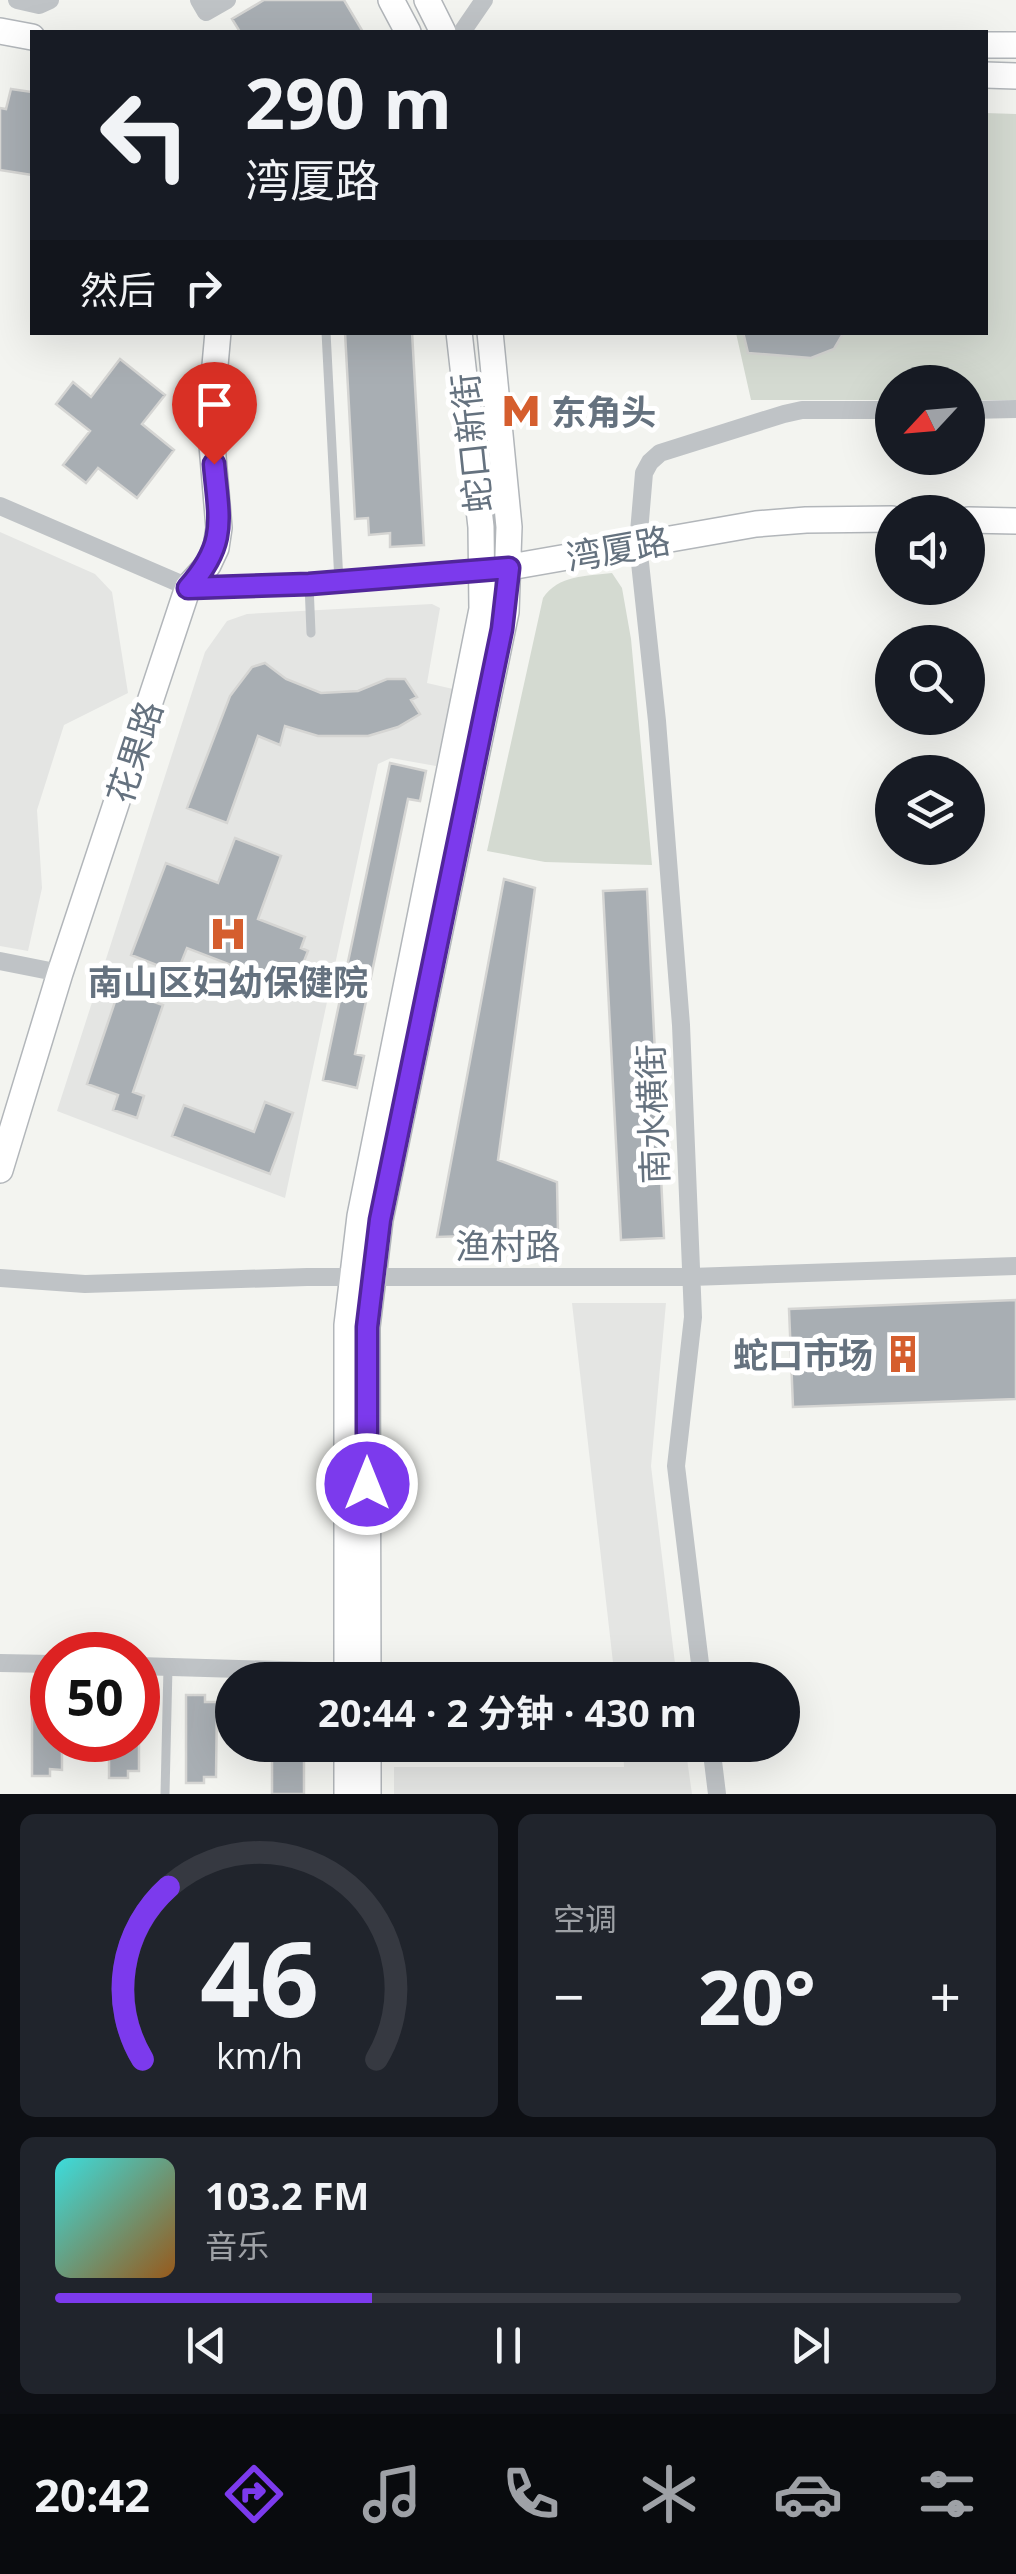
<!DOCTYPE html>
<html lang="zh">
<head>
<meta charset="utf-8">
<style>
  :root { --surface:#171b24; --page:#20242c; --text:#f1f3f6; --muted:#9ea1a6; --line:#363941; --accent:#7c3aed }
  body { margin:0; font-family:"Open Sans","Noto Sans SC",sans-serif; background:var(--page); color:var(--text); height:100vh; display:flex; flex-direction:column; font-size:38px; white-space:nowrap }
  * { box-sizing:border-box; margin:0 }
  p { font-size:32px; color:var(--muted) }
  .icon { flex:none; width:55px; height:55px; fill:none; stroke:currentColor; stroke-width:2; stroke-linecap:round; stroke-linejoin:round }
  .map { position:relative; height:1794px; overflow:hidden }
  .panel { display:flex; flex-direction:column; gap:20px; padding:20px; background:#0d0f14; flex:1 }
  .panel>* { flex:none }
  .banner { position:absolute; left:30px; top:30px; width:958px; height:305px; border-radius:0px; box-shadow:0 10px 40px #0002; background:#171b24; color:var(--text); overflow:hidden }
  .needle { width:65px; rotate:244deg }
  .tools { position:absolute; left:875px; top:365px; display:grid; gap:20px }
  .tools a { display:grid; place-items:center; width:110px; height:110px; border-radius:50%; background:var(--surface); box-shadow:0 10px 40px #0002; font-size:50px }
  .speed { position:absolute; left:30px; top:1632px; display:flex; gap:20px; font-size:50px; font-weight:700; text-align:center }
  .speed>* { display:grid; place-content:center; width:130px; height:130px; border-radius:50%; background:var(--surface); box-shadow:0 10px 40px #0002; line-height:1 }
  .speed .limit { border:15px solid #d22; background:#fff; color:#111 }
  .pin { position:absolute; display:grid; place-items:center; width:85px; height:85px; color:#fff; margin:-102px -42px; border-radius:50% 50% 50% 0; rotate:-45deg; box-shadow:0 0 10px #0007 }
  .pin .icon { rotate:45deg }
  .me { position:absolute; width:110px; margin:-55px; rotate:0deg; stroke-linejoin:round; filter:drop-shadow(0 0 8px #0008) }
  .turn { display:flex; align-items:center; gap:35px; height:210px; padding:0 50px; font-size:45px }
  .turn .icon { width:130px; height:130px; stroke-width:2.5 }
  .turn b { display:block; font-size:70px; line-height:85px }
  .then { display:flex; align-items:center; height:95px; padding:0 50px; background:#0003; gap:20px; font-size:38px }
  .big { font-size:75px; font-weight:700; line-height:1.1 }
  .panel .tile { flex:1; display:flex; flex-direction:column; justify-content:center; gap:15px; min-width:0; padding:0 35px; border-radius:15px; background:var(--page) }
  .panel .dial { align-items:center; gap:0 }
  .dial svg { height:260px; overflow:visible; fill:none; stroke:var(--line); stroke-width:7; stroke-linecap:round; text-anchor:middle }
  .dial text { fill:var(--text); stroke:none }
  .song { display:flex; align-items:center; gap:30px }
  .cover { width:120px; height:120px; border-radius:15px; background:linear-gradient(135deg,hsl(180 70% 55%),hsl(30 70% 35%)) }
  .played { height:10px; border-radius:5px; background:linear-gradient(90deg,var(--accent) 35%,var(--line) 35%) }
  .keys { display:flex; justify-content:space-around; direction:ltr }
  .heat { display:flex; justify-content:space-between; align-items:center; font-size:55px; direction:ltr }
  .panel .tiles { flex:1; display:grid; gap:20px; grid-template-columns:1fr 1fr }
  .tile:last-child { grid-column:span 2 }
  .trip { position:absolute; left:215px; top:1662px; width:585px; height:100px; border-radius:50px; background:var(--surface); box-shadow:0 10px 40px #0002; font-weight:700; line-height:100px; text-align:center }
  .menu { display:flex; height:160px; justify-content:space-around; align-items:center; background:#090b0e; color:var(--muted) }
  .menu .icon { width:70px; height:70px }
  .menu .current { color:var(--accent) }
  .menu b { font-size:45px; color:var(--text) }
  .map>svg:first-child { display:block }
  .built { fill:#e4e5e3 }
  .green { fill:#d4dad1 }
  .building { fill:#a8aeb3; stroke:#d5d5d3; stroke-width:2.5 }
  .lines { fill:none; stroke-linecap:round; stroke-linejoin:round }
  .secondary-casing { stroke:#b2b6ba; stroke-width:28 }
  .lane { stroke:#bfc3c6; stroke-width:9 }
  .street { stroke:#bfc3c6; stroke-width:18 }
  .secondary { stroke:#fff; stroke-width:25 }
  .route-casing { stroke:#51269a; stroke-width:25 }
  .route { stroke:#7c3aed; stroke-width:18 }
  .labels { text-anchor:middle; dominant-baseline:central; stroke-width:10; stroke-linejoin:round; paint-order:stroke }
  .poi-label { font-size:35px; font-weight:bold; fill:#65727f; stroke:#fff; text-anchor:start }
  .street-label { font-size:35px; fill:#65727f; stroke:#fff }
</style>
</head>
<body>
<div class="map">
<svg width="1016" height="1794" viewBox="0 0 1016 1794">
  <rect width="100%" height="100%" fill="#f3f4f0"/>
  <path class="built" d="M0,532l95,42 17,18 16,101 -64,32 -27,85 5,78 -14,63 -28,-5z
    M432,604l8,4 -13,75 26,6 -17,77 -45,-8 -13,6 -93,434 -228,-87 148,-459 22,-31 20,-7z
    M572,1303h94l-15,163 26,214h-62z
    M623,1745h62l7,49h-298v-27h230z"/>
  <path class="green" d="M985,113l31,1v286h-48v-18h-76v18h-141l-15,-67 249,-1z
    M612,573l10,15 9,51 21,226 -107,-3 -58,-11 56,-253c15,-23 44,-22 69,-25z"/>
  <path class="building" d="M264,0h80l19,32h-123l-8,-13z
    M11,89l21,3v83l-32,-5v-62l6,1z
    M345,332h67l12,213 -34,2v-14l-21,2 -1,-17 -13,1z
    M743,332h101l-10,17 -23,9 -63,-5z
    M120,359l45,36 -23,29 32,26 -37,48 -39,-30 -12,15 -23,-18 27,-34 -34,-27 17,-22 18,15z
    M265,663l21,16 35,14 37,-2 29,-12h18l12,18 -6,3 9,14 -22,13 -30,9h-50l-33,-10 -5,19 -22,-9 -31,87 -40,-15 43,-112 22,-29z
    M390,763l36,8 -6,30 -12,-2 -53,255 9,2 -7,32 -34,-8z
    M235,838l46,18 -23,63 47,18 -4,11 7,3 -11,28 -8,-3 -3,10 -99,-38 -10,25 -46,-18 35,-92 52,20z
    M504,879l31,9 -37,272 59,22 1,51 -121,4z
    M647,889l17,349 -43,2 -18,-349z
    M119,990l44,15 -30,87 11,4 -7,22 -24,-8 5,-15 -31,-11z
    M265,1102l28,11 -23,61 -98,-38 12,-31 70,27z
    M1016,1300v99l-223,8 -4,-98z
    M32,1688h19l1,52h10v30l-12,-1v7h-18z
    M186,1695h19v7h12l-1,75h-12v6h-18z
    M109,1740h30v31h-11v7h-19z
    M272,1745h32v49h-32z"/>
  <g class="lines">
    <g class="secondary-casing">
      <path id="secondary" d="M391,0l17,32
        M427,0l16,32
        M0,31l32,6
        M985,45h31
        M985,75l31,1
        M968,520l48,1
        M493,570l263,-46 50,-4 86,-1
        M0,1170l60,-197 128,-386 20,-22 8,-17 3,-20 -9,-107 8,-89
        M347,1680v-355l13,-109 122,-607 -1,-82 -22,-195
        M368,1680l-1,-353 13,-107 126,-608 3,-85 -19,-195
        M368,1745v49
        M347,1794v-49"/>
    </g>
    <path class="lane" d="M326,332l13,250
      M309,584l2,49
      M165,1794l3,-127"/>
    <path class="street" d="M17,0l22,5 11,-5
      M199,0l7,12 21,-12
      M462,32l22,-32
      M968,410l48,-1
      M0,506l188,81 121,-3 174,-13
      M0,961l60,12
      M0,1278l85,6 222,-7h384l325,-11
      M0,1663l52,1
      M138,1666l209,6
      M702,1680l-26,-214 17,-149 -12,-292 -24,-304 -19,-177 6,-71 6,-11 10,-9 124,-39 18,-4h90
      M711,1745l6,49"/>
    <use href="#secondary" class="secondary"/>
  </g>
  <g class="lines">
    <g class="route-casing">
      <path id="route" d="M214,464c5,56 14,79 -26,124l121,-4 200,-16 -7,61 -122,591 -13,107v157"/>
    </g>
    <use href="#route" class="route"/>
  </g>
  <defs>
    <g id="metro-bare" transform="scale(3)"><path d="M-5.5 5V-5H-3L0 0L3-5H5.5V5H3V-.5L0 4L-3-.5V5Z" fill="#d55e2e" stroke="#fff" stroke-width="2.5" paint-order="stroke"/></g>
    <g id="hospital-bare" transform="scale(3)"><path d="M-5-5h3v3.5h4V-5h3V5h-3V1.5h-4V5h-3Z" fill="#d55e2e" stroke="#fff" stroke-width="2.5" paint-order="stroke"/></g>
    <g id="building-bare" transform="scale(3)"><path d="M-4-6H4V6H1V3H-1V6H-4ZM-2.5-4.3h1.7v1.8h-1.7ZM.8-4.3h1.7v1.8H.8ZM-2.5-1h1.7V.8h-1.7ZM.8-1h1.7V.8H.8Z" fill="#d55e2e" stroke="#fff" stroke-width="2.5" paint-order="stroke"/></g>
  </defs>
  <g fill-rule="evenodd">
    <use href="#metro-bare" x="521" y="411"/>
    <use href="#hospital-bare" x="228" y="934"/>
    <use href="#building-bare" x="903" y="1354"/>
  </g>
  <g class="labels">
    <g class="poi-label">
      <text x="551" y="411">东角头</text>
      <text x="228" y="981" text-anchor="middle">南山区妇幼保健院</text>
      <text x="873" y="1354" text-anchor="end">蛇口市场</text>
    </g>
    <g class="street-label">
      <text transform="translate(471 443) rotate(-96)">蛇口新街</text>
      <text transform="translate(618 548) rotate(-10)">湾厦路</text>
      <text transform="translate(134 752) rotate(-72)">花果路</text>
      <text transform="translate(652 1114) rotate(-92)">南水横街</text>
      <text x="508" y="1245">渔村路</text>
    </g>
  </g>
</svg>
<div class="tools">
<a><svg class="needle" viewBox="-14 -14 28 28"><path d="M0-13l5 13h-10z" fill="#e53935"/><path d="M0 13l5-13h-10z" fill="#9ea1a6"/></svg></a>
<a><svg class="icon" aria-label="sound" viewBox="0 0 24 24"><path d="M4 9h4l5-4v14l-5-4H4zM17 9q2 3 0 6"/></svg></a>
<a><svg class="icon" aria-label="search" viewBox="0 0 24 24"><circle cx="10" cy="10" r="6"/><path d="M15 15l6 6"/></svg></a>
<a><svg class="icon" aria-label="layers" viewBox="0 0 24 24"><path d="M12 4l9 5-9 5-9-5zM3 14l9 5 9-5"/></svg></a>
</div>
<div class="speed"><div class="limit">50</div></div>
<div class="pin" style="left:214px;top:464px;background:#d93025"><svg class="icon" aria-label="arrive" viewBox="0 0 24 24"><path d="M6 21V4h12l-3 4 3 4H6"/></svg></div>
<svg class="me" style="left:367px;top:1484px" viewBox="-20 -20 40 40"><circle r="17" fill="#7c3aed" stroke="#fff" stroke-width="3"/><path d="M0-11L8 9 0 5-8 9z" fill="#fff"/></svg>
<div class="trip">20:44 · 2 分钟 · 430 m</div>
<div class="banner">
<div class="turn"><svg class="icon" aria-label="left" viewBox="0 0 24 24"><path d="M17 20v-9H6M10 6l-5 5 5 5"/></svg><div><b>290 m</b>湾厦路</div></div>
<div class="then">然后<svg class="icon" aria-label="right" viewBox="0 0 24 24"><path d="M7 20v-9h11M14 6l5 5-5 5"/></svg></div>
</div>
</div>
<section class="panel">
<div class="tiles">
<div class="tile dial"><svg viewBox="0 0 100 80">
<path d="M14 69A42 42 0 1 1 86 69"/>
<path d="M14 69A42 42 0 0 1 22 16" stroke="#7c3aed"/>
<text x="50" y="56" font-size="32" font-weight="700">46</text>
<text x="50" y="72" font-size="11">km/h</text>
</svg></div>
<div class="tile"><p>空调</p>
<div class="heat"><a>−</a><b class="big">20°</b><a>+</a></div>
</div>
<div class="tile">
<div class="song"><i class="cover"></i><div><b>103.2 FM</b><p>音乐</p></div></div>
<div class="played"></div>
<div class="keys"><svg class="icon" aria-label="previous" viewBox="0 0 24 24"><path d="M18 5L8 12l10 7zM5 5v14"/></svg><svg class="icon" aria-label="pause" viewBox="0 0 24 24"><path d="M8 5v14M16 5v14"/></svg><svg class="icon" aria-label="next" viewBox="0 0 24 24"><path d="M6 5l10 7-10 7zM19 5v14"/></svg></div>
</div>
</div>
</section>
<nav class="menu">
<b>20:42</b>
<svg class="icon current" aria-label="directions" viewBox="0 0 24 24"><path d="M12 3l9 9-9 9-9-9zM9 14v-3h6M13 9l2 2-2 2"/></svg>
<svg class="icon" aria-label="music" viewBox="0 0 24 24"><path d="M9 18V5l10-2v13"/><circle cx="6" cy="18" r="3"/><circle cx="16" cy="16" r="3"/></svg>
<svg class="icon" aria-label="phone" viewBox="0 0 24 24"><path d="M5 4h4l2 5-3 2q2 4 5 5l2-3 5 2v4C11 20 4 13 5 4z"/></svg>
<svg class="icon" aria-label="climate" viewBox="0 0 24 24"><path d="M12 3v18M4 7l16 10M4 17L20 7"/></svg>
<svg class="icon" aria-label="car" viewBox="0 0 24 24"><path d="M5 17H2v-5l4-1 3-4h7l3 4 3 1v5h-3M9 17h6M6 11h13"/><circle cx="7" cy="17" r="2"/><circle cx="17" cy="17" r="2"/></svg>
<svg class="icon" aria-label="filters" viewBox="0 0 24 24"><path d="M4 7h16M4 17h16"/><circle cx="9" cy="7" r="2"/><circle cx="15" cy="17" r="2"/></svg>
</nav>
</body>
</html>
